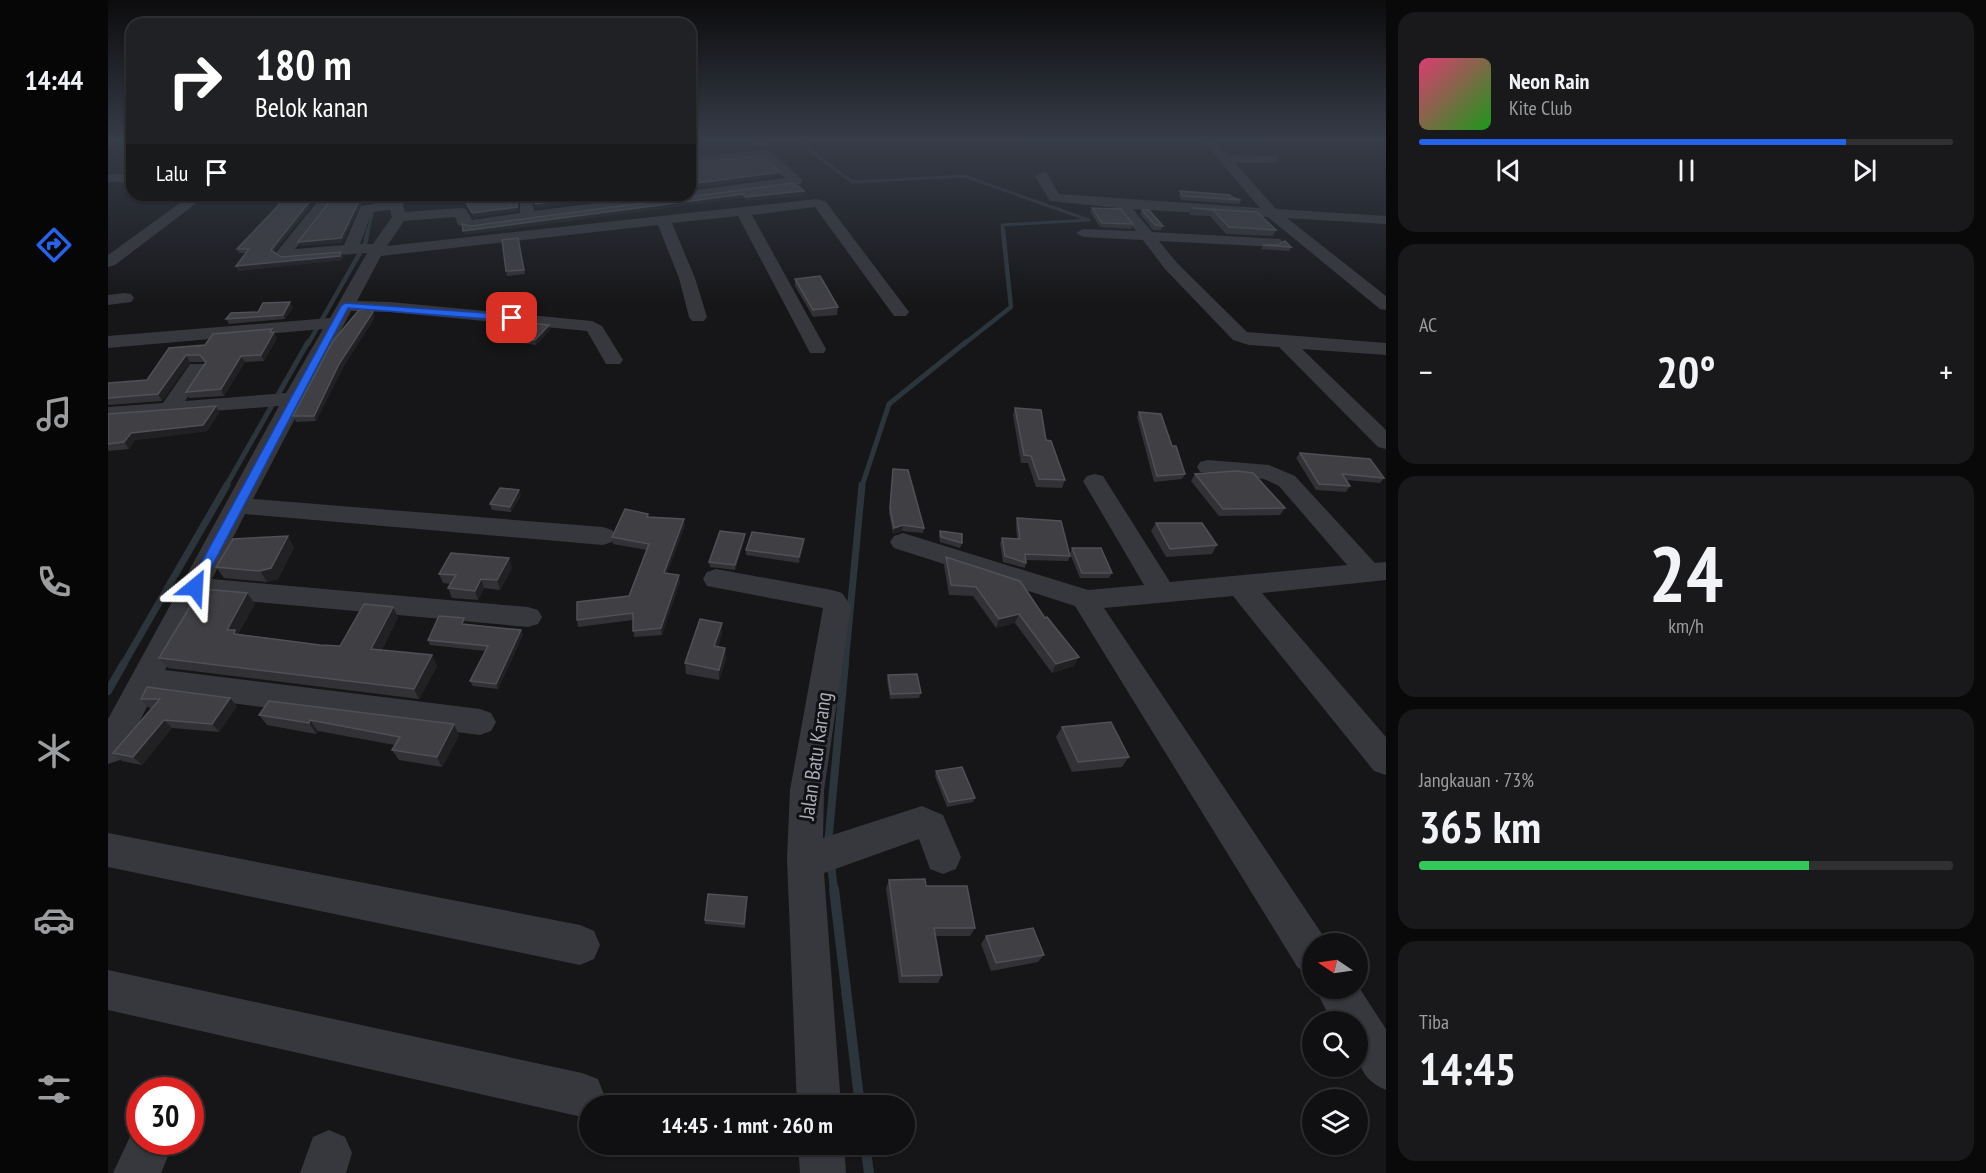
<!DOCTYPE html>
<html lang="id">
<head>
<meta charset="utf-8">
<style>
  :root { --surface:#101012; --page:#19191b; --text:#f1f3f6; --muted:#9c9d9f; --line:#303032; --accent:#2563eb }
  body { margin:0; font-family:"PT Sans Narrow",sans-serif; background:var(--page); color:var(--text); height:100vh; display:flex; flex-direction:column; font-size:22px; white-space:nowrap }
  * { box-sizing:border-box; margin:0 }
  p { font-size:20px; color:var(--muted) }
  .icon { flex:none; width:33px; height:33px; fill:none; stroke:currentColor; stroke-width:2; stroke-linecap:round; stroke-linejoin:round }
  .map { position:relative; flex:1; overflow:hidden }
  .panel { display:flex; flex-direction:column; gap:12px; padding:12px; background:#09090a; width:600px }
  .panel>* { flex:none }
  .banner { position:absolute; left:18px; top:18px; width:570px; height:183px; border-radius:18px; box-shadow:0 2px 4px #0004,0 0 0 2px var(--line); background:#202124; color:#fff; overflow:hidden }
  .needle { width:39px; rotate:283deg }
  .tools { position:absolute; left:1194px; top:933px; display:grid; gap:12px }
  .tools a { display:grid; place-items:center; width:66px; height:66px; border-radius:50%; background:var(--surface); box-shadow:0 2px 4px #0004,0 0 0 2px var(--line); font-size:30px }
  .speed { position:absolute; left:18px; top:1077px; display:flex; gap:12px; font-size:30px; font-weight:700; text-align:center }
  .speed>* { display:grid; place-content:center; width:78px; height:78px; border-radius:50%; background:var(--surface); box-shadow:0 2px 4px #0004,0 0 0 2px var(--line); line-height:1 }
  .speed .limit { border:9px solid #d22; background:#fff; color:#111 }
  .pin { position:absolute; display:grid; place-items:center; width:51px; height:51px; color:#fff; margin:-26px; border-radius:12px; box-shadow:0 3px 9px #0006 }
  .me { position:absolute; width:66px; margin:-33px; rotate:27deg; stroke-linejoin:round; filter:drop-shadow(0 0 4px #0008) }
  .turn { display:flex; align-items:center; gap:21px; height:126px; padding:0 30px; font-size:27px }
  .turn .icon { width:78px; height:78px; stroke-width:2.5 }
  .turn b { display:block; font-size:42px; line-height:51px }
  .then { display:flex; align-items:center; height:57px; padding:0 30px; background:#0003; gap:12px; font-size:22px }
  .big { font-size:45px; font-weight:700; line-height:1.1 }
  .panel .widget { flex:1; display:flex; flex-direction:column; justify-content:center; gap:9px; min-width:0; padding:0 21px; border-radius:18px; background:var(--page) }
  .panel .dial { align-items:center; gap:0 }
  .dial b { font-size:78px; line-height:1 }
  .song { display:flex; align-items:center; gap:18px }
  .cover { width:72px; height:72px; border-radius:9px; background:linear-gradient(135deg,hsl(340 70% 55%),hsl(120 70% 35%)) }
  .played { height:6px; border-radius:3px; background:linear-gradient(90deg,var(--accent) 80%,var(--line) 80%) }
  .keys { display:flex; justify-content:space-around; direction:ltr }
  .heat { display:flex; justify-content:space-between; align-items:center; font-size:33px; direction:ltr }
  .charge { height:9px; border-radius:4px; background:linear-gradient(90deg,#34c759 73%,var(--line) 0) }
  .trip { position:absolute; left:471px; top:1095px; width:336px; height:60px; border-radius:30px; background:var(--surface); box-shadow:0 2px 4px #0004,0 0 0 2px var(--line); font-weight:700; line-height:60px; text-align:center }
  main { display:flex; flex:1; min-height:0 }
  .menu { display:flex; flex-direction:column; width:108px; justify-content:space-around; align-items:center; background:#060607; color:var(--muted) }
  .menu .icon { width:42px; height:42px }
  .menu .current { color:var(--accent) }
  .menu b { font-size:27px; color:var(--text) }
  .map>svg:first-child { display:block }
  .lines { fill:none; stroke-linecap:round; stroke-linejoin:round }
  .stream-far5 { stroke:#2c353c; stroke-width:3 }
  .stream-far4 { stroke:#2c353c; stroke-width:4.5 }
  .stream-far3 { stroke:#2c353c; stroke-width:5 }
  .stream-far2 { stroke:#2c353c; stroke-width:7 }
  .stream-far1 { stroke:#2c353c; stroke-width:8 }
  .stream { stroke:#2c353c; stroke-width:10 }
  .minor { fill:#37383d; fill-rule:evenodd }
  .wall { fill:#323236 }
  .shaded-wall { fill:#212124 }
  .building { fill:#3f3f44; stroke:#4f5156; stroke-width:1.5 }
  .route { fill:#2563eb; stroke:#184099; stroke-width:1.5 }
  .labels { text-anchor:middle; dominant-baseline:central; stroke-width:6; stroke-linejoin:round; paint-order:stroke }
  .near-street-label { font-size:21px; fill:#a8adb8; stroke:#111113 }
</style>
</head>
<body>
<main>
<nav class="menu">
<b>14:44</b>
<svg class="icon current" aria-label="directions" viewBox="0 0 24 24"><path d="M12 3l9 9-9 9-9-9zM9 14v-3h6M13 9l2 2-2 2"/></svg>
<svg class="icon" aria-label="music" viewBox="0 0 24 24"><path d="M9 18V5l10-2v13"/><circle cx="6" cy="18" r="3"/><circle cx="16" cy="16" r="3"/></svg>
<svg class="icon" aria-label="phone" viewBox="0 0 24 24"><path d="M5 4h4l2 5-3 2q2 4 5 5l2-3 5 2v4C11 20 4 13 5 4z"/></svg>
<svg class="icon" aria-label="climate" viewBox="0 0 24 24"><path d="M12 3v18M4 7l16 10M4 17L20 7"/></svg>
<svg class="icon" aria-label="car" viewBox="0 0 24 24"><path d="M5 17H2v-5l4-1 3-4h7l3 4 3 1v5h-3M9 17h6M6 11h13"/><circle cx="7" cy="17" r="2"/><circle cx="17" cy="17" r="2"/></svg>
<svg class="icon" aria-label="filters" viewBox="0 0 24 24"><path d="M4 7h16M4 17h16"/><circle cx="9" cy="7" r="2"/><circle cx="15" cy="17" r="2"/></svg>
</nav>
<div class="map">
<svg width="1278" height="1173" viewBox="0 0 1278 1173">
  <rect width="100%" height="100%" fill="#161618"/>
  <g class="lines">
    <path class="stream-far5" d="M690,141l54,41 112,-6 125,44 -87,5 1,6
      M260,231l6,-25 7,-11"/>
    <path class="stream-far4" d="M200,344l57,-100 3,-14
      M856,344l47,-37 -8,-77"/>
    <path class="stream-far3" d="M118,486l82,-144
      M754,486l27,-82 77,-62"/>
    <path class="stream-far2" d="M15,665l104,-180
      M737,665l17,-180"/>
    <path class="stream-far1" d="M0,691l16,-28
      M720,844l17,-181
      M723,864l3,26"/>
    <path class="stream" d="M726,889l26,217
      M757,1144l4,29"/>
    <path class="minor" d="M1095,141h12l13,14 49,1 2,3 -6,4h-38l41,46 110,7v8l-99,-6 99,78v14l-6,-1 -112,-92 -135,-8 19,23 128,7 3,3 -3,3 -5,2 -116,-6 18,22 70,69 139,11v12l-84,-6 84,81v19l-8,-2 -99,-100 -30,-2 -16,-5 -68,-71 -22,-29 -60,-3 -7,-4 7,-4 53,2 -18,-23 -68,-7 -15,-25 7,-4 5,1 12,21 201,14z
      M655,150l9,2 28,26 2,3 -2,3 -328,44 -14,-3 -3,-8 -51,4 -17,25 430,-47 9,3 80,106 3,4 -3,4h-12l-79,-109 -63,8 74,134 -2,4h-14l-2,-4 -70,-133 -66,7 23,55 12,39 -3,4h-12l-3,-4 -10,-39 -21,-53 -277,31 -24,45 33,1 202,19 10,5 21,34 -3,4h-14l-19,-33 -197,-19 -39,-1 -98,188 350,28 9,3 4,6 -4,6 -9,3 -358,-31 -33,65 316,28 10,3 4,7 -4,7 -10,3 -325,-30 -38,73 315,39 11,4 5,9 -5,9 -11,4 -326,-42 -34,67 -12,4v-45l171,-313 -171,13v-12l55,-4 27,-39h14l3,4 -22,33 101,-8 37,-64 -215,19v-12l222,-18 37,-65 -84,6 -8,-5 48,-59h14l-42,54 49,-4 17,-39 30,-5 3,-6h14l-5,10 2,7 56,-4 5,1 6,11 48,-7v-18h30l-2,3 -16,2 2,11 125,-16h31v-4l95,-13 -22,-20 -73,7v-8zM282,210l2,7 -19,27h-13l12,-32z
      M0,174h24v8h-24z
      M83,195h16l-92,70 -7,2v-12z
      M17,293l6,1 3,4 -3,4 -23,3v-10z
      M1100,460l61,5 26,11 80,87 11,-1v18l-124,13 124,144v38l-12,-4 -141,-175 -129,12 222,332 1,4h-15v30l-14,-6 -223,-362 -181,-58 -4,-6 4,-6 9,-3 185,57 56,-5 -61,-104 4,-5 8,-2 8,2 67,106 177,-17 -68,-79 -15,-7 -64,-7 -3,-5 3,-5z
      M608,569l116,21 10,3 9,13 -27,184 -1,48 99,-32 21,9 18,42 -5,12 -13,5 -13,-5 -11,-30 -95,34 17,233h-44l-10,-247 3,-69 33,-182 -116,-22 -4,-7 4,-7z
      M0,833l472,92 14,6 6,14 -6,14 -14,6 -472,-98z
      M0,970l474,103 16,6 6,16 -4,11h-10v8l-8,3 -474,-107z
      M1250,986l28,43v61c-33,-14 -28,-37 -28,-68h-26l-17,-34h43z
      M32,1124v18h34l-13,31h-48l22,-47z
      M221,1130l16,7 7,16 -6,20h-46l13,-36z
      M690,1144h46l2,29h-46z"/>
  </g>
  <path class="wall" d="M643,141h14l2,4v4l-9,-1z
    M1072,191l51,6 10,3 -2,4 -58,-4 -2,-4z
    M203,206l-37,46 7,5h62l-1,3 -104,11 -2,-5 9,-13h-6l-2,-4z
    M984,208l41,16 -2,5 -31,-2 -10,-15z
    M1084,208l65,4 19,18 -3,6 -47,-2 -16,-18 -21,-1z
    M1034,210l21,16 -2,4h-8l-13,-16z
    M410,238l7,36 -18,2 -1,-5z
    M1155,245h15l13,2 -2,4 -28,-2z
    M687,279l43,28 -1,8 -24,2 -18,-31z
    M185,307l-8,12 -56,5 -3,-5 32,-7z
    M267,317l-33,52 -26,52 -20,1 -3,-6z
    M164,329l5,9 -13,23 -19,1 -21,34 -35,2 -3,-6 19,-29 -1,-1h-14l-28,39 -54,4v-22l39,-3 22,-32 36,-3z
    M442,330l-14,15 -29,-4 -1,-5z
    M907,408l31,32 19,40 -3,8 -26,-1 -8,-24h-7l-8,-48z
    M1031,412l33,34 13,28 -3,5 -28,3 -17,-65z
    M111,413l-12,18 -72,9 -6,9 -21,2v-37z
    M1192,453l84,25 -4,5 -34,-3 4,6 -4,6 -30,-2 -20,-32z
    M785,469l31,59 -1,5 -21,-2 -9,3 -4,-21z
    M1087,474l90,34 -5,7 -61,1 -28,-35z
    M413,495l-10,17 -19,-2 -2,-6z
    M540,514l1,3 36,9 -18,47 13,9 -18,53 -28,2 -1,-17 -55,7 -1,-7 52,-24 18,-46 -34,-6 -1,-7z
    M909,518l53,38 -2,5 -42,-1v3l-1,5 -22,-6 -3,-19 2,-5 15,1 -1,-15z
    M1048,523l61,22 -5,9 -46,3 -15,-26z
    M832,531l22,12 -2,5 -20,-6 -1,-6z
    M637,539l-10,31 -25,-3 -1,-5z
    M696,544l-5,19 -53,-8v-5z
    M186,547l-16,32 -11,3 -43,-4 -8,-11z
    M964,548l40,25 -3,5h-29l-10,-24z
    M838,557l74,24 54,85 -22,7 -37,-50 -19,5 -23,-32 -24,-1 -5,-29z
    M401,558l3,10 -12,22 -16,-2 -6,12 -26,-2 -4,-10 3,-4 -8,-1 -4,-9z
    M139,593l8,11 -17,30 82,11 20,1 58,-29 -16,33 50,5 5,11 -18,33 -251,-31 -9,-10z
    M358,624l55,6 2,5 -25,54 -25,-3 -3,-5 15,-30 -55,-6 -2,-5 39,-16z
    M614,633l-4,14 7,1 1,11 -7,21 -33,-6 -1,-11z
    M780,675l33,18 -2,5 -29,1 -3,-19z
    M39,687l90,19 -18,26 -47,-4 -30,37 -20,-4 -9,-8 39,-45h-3l-8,-9z
    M151,715l200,20 -17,32 -43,-7 -7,-10 3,-5 -77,-14 -2,3 -49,-9z
    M954,727l67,30 -7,10 -50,5 -16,-35z
    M828,771l39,27 -2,4 -26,5 -12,-31z
    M781,880l86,48 -5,8h-35l7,39 -4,8h-39l-13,-95z
    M639,897l-2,31 -40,-4v-4z
    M878,936l58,19 -6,7 -47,9 -10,-27z"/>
  <path class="shaded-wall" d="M672,172v4l-90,13v-5z
    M696,191v5l-59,5v-4z
    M635,194v4l-279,37 -1,-4z
    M254,195h4l-24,48 -42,3 -2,-4z
    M410,195v16l-45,7 -1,-5z
    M499,195h34l-105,13 -1,-4z
    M201,202l2,4 -38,48 -2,-4z
    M233,252l2,5 -1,3 -104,11 -2,-5z
    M182,302l3,5 -8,12 -2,-4z
    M265,312l2,5 -33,52 -26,52 -2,-5 25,-52z
    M441,325l1,5 -14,15 -1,-5z
    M164,329l5,9 -13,23 -3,-6z
    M78,355l4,7 -28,39 -4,-7z
    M133,356l4,6 -21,34 -3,-7z
    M108,406l3,7 -12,18 -72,9 -6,9 -5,-7 7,-9z
    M411,490l2,5 -10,17 -1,-5z
    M576,519l1,7 -20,53 -1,-6z
    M795,525l-1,6 -9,3 1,-6z
    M637,534v5l-10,31v-5z
    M180,536l6,11 -16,32 -11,3 -7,-11z
    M696,539v5l-5,19v-6z
    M401,558l3,10 -12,22 -3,-10z
    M571,575l1,7 -18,53 -1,-7z
    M373,579l3,9 -6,12 -3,-9z
    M139,593l8,11 -17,30 5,7 -16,-11z
    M285,607l5,10 -21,43 -6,-11z
    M911,614l-4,9 -19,5 3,-9z
    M614,623v10l-7,24 -1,-11z
    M413,630l2,5 -25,54 -2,-5z
    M617,648l1,11 -7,21v-10z
    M324,655l5,11 -18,33 -5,-10z
    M971,657l-5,9 -22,7 4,-9z
    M122,698l7,8 -18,26 -7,-8z
    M56,720l8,8 -30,37 -9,-8z
    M202,720l8,11 -2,3 -7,-11z
    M346,724l5,11 -17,32 -5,-10z"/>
  <path class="building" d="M646,141h11l2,4 -9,-1z
    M654,156l18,16 -90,12v-21z
    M686,183l10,8 -59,6 -2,-3 -280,37 -1,-7 9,2z
    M1072,191l50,4 1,2 10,3 -58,-4z
    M178,195h16l7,7 -38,48 10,7 60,-5 -1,4 -104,10 13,-17h-12l39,-41z
    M227,195h27l-21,43 -43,4z
    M360,195h49v12l-45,6 -5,-9z
    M440,195h59l-72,9 -1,-6 14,-2z
    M984,208l29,1 12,15 -31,-1z
    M1084,208l65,4 19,18 -47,-3 -16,-17z
    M1034,210h7l14,16 -8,-1z
    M410,238l6,32 -18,1 -4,-31z
    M1177,241l6,6 -28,-2h15z
    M712,276l18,31 -25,3 -18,-31z
    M182,302l-7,13 -57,4 5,-6 27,-1 5,-9z
    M261,309l4,3 -34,52 -25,52h-21l40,-75 26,-31z
    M412,322l29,3 -14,15 -29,-4z
    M164,329l-2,3h4l-13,23 -20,1 -20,33 -35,3 20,-30 -6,-7h-14l-28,39 -50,4v-15l39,-3 22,-32 36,-3 8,-11z
    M108,406l-13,19 -72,8 -7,9 -16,2v-30z
    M907,408l26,2 5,30 5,1 14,39 -26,-1 -8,-23 -7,-1z
    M1031,412l22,2 11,32h4l9,28 -28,2z
    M1192,453l70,6 14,19 -42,-4 8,12 -31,-2z
    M785,469l15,1 16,58 -21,-3 -9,3 -4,-20z
    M1129,471l16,2 32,35 -62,1 -28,-35z
    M392,488l19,2 -9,17 -20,-3z
    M517,509l23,5 -1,3 37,2 -20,54 15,2 -18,53 -28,3v-18l-56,7v-18l52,-6 20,-52 -37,-7z
    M909,518l44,3 9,35 -45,-2 1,9 -21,-7 -3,-18 18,1z
    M1048,523h46l15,22 -47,4z
    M612,531l25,3 -10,31 -26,-3z
    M832,531l22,3v9l-21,-6z
    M644,532l52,7 -5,18 -53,-7z
    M180,536l-17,32 -11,3 -44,-4 17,-28z
    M964,548h29l11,25h-30z
    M343,553l58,5 -12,22 -16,-1 -6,12 -27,-3 8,-13 -17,-1z
    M838,557l74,24 25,37 2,-1 32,40 -23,7 -37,-50 -20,5 -23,-32 -25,-2z
    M95,589l44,4 -20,37h8l-1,4 86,11 20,1 24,-42 29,3 -22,42 61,6 -18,34 -255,-31 38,-63h3z
    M331,616l25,2 -2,6 59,6 -25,54 -26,-3 18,-35 -60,-6z
    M592,619l22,4 -8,23 11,2 -6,22 -34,-7z
    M809,674l4,19 -30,1 -3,-19z
    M39,687l83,11 -18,26 -48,-4 -31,37 -20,-4 47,-54h-19z
    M161,701l185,23 -17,33 -45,-7 8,-13 -90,-17 -1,3 -50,-8z
    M1003,722l18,35 -51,5 -16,-35z
    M854,767l13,31 -26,4 -13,-31z
    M817,879l1,7h41l8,42h-41l8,47 -40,1 -13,-96z
    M600,894l39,3 -3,27 -39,-4z
    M925,928l11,27 -48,8 -10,-27z"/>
  <linearGradient id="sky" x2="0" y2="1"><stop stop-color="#0c0c0d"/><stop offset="0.46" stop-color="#363c48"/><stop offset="1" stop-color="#363c48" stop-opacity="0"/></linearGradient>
  <rect width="1278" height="305" fill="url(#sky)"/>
  <path class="route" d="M237,303l167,12 4,3 -4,3 -164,-13 -147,279 -2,3h-9l-2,-3 153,-281z"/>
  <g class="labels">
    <g class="near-street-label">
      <text transform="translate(707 756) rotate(-82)">Jalan Batu Karang</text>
    </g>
  </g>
</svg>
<div class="tools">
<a><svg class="needle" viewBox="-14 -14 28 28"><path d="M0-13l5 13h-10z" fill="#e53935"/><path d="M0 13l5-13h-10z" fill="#9c9d9f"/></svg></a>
<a><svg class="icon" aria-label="search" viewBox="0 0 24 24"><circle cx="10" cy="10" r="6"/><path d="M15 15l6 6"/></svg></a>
<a><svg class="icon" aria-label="layers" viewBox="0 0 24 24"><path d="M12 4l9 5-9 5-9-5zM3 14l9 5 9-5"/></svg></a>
</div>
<div class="speed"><div class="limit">30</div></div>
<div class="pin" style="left:404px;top:318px;background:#d93025"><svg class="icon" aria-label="arrive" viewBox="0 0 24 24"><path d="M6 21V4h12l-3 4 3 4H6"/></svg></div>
<svg class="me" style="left:87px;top:587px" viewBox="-20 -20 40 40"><path d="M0-17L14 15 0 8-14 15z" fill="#2563eb" stroke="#fff" stroke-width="4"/></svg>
<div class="trip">14:45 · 1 mnt · 260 m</div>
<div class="banner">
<div class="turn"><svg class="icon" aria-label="right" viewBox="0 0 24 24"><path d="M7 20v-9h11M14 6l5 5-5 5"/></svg><div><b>180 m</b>Belok kanan</div></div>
<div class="then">Lalu<svg class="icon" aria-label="arrive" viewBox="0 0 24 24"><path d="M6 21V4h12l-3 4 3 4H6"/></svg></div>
</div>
</div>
<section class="panel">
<div class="widget">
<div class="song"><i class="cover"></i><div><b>Neon Rain</b><p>Kite Club</p></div></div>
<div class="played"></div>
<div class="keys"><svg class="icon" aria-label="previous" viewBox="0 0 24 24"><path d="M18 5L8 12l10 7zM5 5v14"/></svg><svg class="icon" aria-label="pause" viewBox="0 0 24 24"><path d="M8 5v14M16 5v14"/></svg><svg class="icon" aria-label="next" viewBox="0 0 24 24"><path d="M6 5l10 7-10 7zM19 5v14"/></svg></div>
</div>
<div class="widget"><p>AC</p>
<div class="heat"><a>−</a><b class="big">20°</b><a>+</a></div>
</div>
<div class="widget dial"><b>24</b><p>km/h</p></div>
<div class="widget"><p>Jangkauan · 73%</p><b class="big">365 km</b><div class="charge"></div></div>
<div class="widget"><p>Tiba</p><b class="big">14:45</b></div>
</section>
</main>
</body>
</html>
